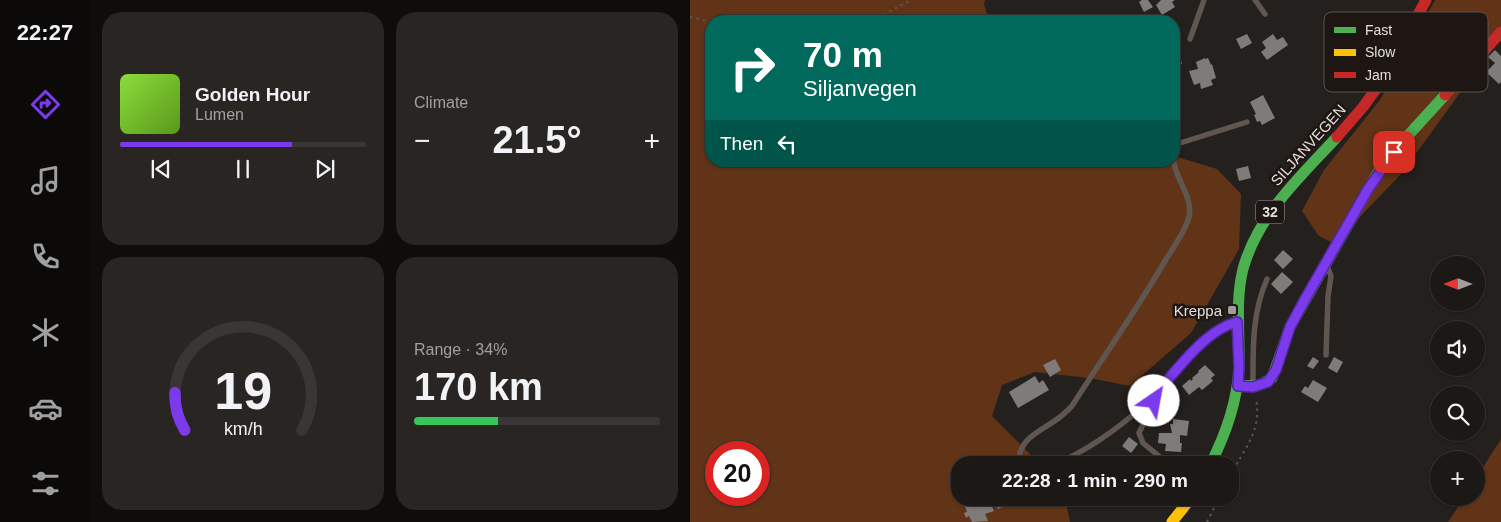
<!DOCTYPE html>
<html lang="en">
<head>
<meta charset="utf-8">
<style>
  :root { --surface:#1b1816; --page:#282523; --text:#f1f3f6; --muted:#a0a0a1; --line:#393735; --accent:#7c3aed }
  body { margin:0; font-family:Helvetica,sans-serif; background:var(--page); color:var(--text); height:100vh; display:flex; flex-direction:column; font-size:19px; white-space:nowrap }
  * { box-sizing:border-box; margin:0 }
  p { font-size:16px; color:var(--muted) }
  .icon { flex:none; width:28px; height:28px; fill:none; stroke:currentColor; stroke-width:2; stroke-linecap:round; stroke-linejoin:round }
  .map { position:relative; flex:1; overflow:hidden }
  .drawer { display:flex; flex-direction:column; gap:12px; padding:12px; background:#0f0d0c; width:600px }
  .drawer>* { flex:none }
  .hud { position:absolute; left:15px; top:15px; width:475px; height:152px; border-radius:20px; box-shadow:0 1px 4px #0004,0 0 0 1px var(--line); background:#00695c; color:#fff; overflow:hidden }
  .needle { width:32px; rotate:270deg }
  .buttons { position:absolute; left:740px; top:256px; display:grid; gap:10px }
  .buttons a { display:grid; place-items:center; width:55px; height:55px; border-radius:50%; background:var(--surface); box-shadow:0 1px 4px #0004,0 0 0 1px var(--line); font-size:25px }
  .speed { position:absolute; left:15px; top:441px; display:flex; gap:10px; font-size:25px; font-weight:700; text-align:center }
  .speed>* { display:grid; place-content:center; width:65px; height:65px; border-radius:50%; background:var(--surface); box-shadow:0 1px 4px #0004,0 0 0 1px var(--line); line-height:1 }
  .speed .limit { border:8px solid #d22; background:#fff; color:#111 }
  .pin { position:absolute; display:grid; place-items:center; width:42px; height:42px; color:#fff; margin:-21px; border-radius:10px; box-shadow:0 2px 8px #0006 }
  .me { position:absolute; width:55px; margin:-28px; rotate:33deg; stroke-linejoin:round; filter:drop-shadow(0 0 4px #0008) }
  .turn { display:flex; align-items:center; gap:18px; height:105px; padding:0 15px; font-size:22px }
  .turn .icon { width:65px; height:65px; stroke-width:2.5 }
  .turn b { display:block; font-size:35px; line-height:42px }
  .then { display:flex; align-items:center; height:48px; padding:0 15px; background:#0003; gap:10px; font-size:19px }
  .big { font-size:38px; font-weight:700; line-height:1.1 }
  .drawer .card { flex:1; display:flex; flex-direction:column; justify-content:center; gap:8px; min-width:0; padding:0 18px; border-radius:20px; background:var(--page) }
  .drawer .dial { align-items:center; gap:0 }
  .dial svg { height:130px; overflow:visible; fill:none; stroke:var(--line); stroke-width:7; stroke-linecap:round; text-anchor:middle }
  .dial text { fill:var(--text); stroke:none }
  .song { display:flex; align-items:center; gap:15px }
  .cover { width:60px; height:60px; border-radius:8px; background:linear-gradient(135deg,hsl(90 70% 55%),hsl(90 70% 35%)) }
  .played { height:5px; border-radius:2px; background:linear-gradient(90deg,var(--accent) 70%,var(--line) 70%) }
  .keys { display:flex; justify-content:space-around; direction:ltr }
  .heat { display:flex; justify-content:space-between; align-items:center; font-size:28px; direction:ltr }
  .charge { height:8px; border-radius:4px; background:linear-gradient(90deg,#34c759 34%,var(--line) 0) }
  .drawer .tiles { flex:1; display:grid; gap:12px; grid-template-columns:repeat(2,1fr) }
  .trip { position:absolute; left:261px; top:456px; width:288px; height:50px; border-radius:20px; background:var(--surface); box-shadow:0 1px 4px #0004,0 0 0 1px var(--line); font-weight:700; line-height:50px; text-align:center }
  main { display:flex; flex:1; min-height:0 }
  .menu { display:flex; flex-direction:column; width:90px; justify-content:space-around; align-items:center; background:#0b0a09; color:var(--muted) }
  .menu .icon { width:35px; height:35px }
  .menu .active { color:var(--accent) }
  .menu b { font-size:22px; color:var(--text) }
  .map>svg:first-child { display:block }
  .green { fill:#613417; fill-rule:evenodd }
  .building { fill:#7f7b79 }
  .lines { fill:none; stroke-linecap:round; stroke-linejoin:round }
  .path { stroke:#5c5550; stroke-width:2; stroke-dasharray:2.5 4; stroke-linecap:butt }
  .lane { stroke:#61564f; stroke-width:5.5 }
  .fast { stroke:#4caf50; stroke-width:11 }
  .slow { stroke:#ffc107; stroke-width:11 }
  .jam { stroke:#c62828; stroke-width:11 }
  .route-casing { stroke:#51269a; stroke-width:12 }
  .route { stroke:#7c3aed; stroke-width:9 }
  .poi-dot { fill:#a19c9a; stroke:#1d1612; stroke-width:2 }
  .labels { text-anchor:middle; dominant-baseline:central; stroke-width:5; stroke-linejoin:round; paint-order:stroke }
  .shield { fill:#1d1612; stroke:#a8a39f; stroke-width:1 }
  .shield-label { font-size:14px; font-weight:bold; fill:#e4dfdc }
  .street-label { font-size:15px; fill:#e4dfdc; stroke:#1d1612 }
  .poi-label { font-size:15px; fill:#e4dfdc; stroke:#1d1612; text-anchor:end }
  .key { fill:#1d1612; stroke:#59524f; stroke-width:1 }
  .key-label { font-size:14px; fill:#e4dfdc }
</style>
</head>
<body>
<main>
<nav class="menu">
<b>22:27</b>
<svg class="icon active" aria-label="directions" viewBox="0 0 24 24"><path d="M12 3l9 9-9 9-9-9zM9 14v-3h6M13 9l2 2-2 2"/></svg>
<svg class="icon" aria-label="music" viewBox="0 0 24 24"><path d="M9 18V5l10-2v13"/><circle cx="6" cy="18" r="3"/><circle cx="16" cy="16" r="3"/></svg>
<svg class="icon" aria-label="phone" viewBox="0 0 24 24"><path d="M5 4h4l2 5-3 2q2 4 5 5l2-3 5 2v4C11 20 4 13 5 4z"/></svg>
<svg class="icon" aria-label="climate" viewBox="0 0 24 24"><path d="M12 3v18M4 7l16 10M4 17L20 7"/></svg>
<svg class="icon" aria-label="car" viewBox="0 0 24 24"><path d="M5 17H2v-5l4-1 3-4h7l3 4 3 1v5h-3M9 17h6M6 11h13"/><circle cx="7" cy="17" r="2"/><circle cx="17" cy="17" r="2"/></svg>
<svg class="icon" aria-label="filters" viewBox="0 0 24 24"><path d="M4 7h16M4 17h16"/><circle cx="9" cy="7" r="2"/><circle cx="15" cy="17" r="2"/></svg>
</nav>
<section class="drawer">
<div class="tiles">
<div class="card">
<div class="song"><i class="cover"></i><div><b>Golden Hour</b><p>Lumen</p></div></div>
<div class="played"></div>
<div class="keys"><svg class="icon" aria-label="previous" viewBox="0 0 24 24"><path d="M18 5L8 12l10 7zM5 5v14"/></svg><svg class="icon" aria-label="pause" viewBox="0 0 24 24"><path d="M8 5v14M16 5v14"/></svg><svg class="icon" aria-label="next" viewBox="0 0 24 24"><path d="M6 5l10 7-10 7zM19 5v14"/></svg></div>
</div>
<div class="card"><p>Climate</p>
<div class="heat"><a>−</a><b class="big">21.5°</b><a>+</a></div>
</div>
<div class="card dial"><svg viewBox="0 0 100 80">
<path d="M14 69A42 42 0 1 1 86 69"/>
<path d="M14 69A42 42 0 0 1 8 46" stroke="#7c3aed"/>
<text x="50" y="56" font-size="32" font-weight="700">19</text>
<text x="50" y="72" font-size="11">km/h</text>
</svg></div>
<div class="card"><p>Range · 34%</p><b class="big">170 km</b><div class="charge"></div></div>
</div>
</section>
<div class="map">
<svg width="811" height="522" viewBox="0 0 811 522">
  <rect width="100%" height="100%" fill="#24201e"/>
  <path class="green" d="M0,0h295l-1,4 5,17h-278v140h463v-5l43,13 24,25 -2,55 -48,84 -61,53 -41,-8 -54,-6 -33,13 -10,31 49,49h-81v33h105l5,24h-380zM26,452h43v43h-43z
    M745,0h66v29l-17,31 -83,114 -67,70 -16,-9 -16,-24 22,-41 56,-70z
    M811,439v83h-53l16,-24h12v-20z"/>
  <path class="building" d="M452,0h6l5,7 -9,5 -5,-10z
    M471,0h14l-3,2 3,5 -13,8 -6,-10z
    M557,34l5,9 -11,6 -5,-10z
    M583,34l4,6 6,-3 5,8 -21,15 -6,-8 5,-4 -4,-6z
    M805,50l6,6v26l-2,2 -13,-12 9,-9 -7,-6z
    M488,51l4,13 -8,3v-15z
    M515,58v1l3,-1 3,7 1,-1 4,14 -5,2 2,5 -12,4 -1,-6 -6,2 -5,-14 9,-2 -2,-7z
    M573,95l12,23 -13,7 -2,-4 -3,1 -3,-7 2,-1 -6,-12z
    M558,166l3,12 -12,3 -3,-12z
    M593,250l10,9 -10,10 -9,-9z
    M592,272l11,10 -12,12 -10,-10z
    M623,357l6,4 -6,8 -6,-3z
    M644,357l9,5 -6,11 -9,-5z
    M365,359l6,11 -11,7 -7,-12z
    M515,365l10,10 -4,3 2,3 -11,9 -3,-3 -10,8 -7,-9 8,-7 1,2 2,-2 -1,-1 7,-6 -1,-1z
    M345,376l4,7 4,-3 6,10 -31,18 -9,-16z
    M623,380l14,8 -9,14 -17,-10 4,-6 3,2z
    M483,419l16,2 -2,15 -7,-1v8h2l-1,9 -16,-1 1,-7 -8,-1 1,-10h13l-2,-9h3z
    M439,437l9,7 -7,9 -9,-7z
    M295,498h3l6,13 -9,3 3,7 -16,1 -3,-6 -3,2 -2,-5 3,-1 -2,-6z
    M306,498h9l3,6 -10,5 -4,-10z"/>
  <g class="lines">
    <path class="path" d="M0,17l21,5
      M182,21l39,-21
      M540,476c14,-27 32,-45 26,-77
      M517,522l12,-24"/>
    <path class="lane" d="M565,0l10,14
      M500,39l14,-39
      M636,355l2,-59 3,-20 -4,-10
      M563,385c0,-37 -1,-72 14,-106
      M465,395l-1,6 -15,32 4,10 23,19
      M333,465l-4,-3c-1,-25 25,-32 41,-45 4,-3 8,-7 12,-11 31,-49 64,-95 93,-145 8,-13 20,-29 24,-44 6,-25 -26,-48 -12,-73l70,-22
      M363,465c35,-14 67,-38 95,-63 25,-23 53,-71 87,-79"/>
    <path class="fast" d="M547,386l23,-1 12,-7 18,-51 87,-153 26,-33 42,-46
      M520,465c16,-31 27,-62 29,-97 1,-33 -4,-67 4,-99 15,-54 57,-92 94,-132"/>
    <path class="slow" d="M482,522l19,-24"/>
    <path class="jam" d="M755,95l56,-63
      M647,137l26,-30 18,-25 45,-82"/>
  </g>
  <g class="lines">
    <g class="route-casing">
      <path id="route" d="M464,401l1,-6c21,-24 50,-65 82,-73l2,44 -1,20 15,1 15,-5 8,-12 14,-43 14,-26 64,-112 26,-37"/>
    </g>
    <use href="#route" class="route"/>
  </g>
  <rect class="poi-dot" x="537" y="305" width="10" height="10" rx="2.5"/>
  <g class="labels">
    <rect class="shield" x="566" y="200.5" width="28" height="23" rx="4"/>
    <g class="shield-label">
      <text x="580" y="212">32</text>
    </g>
    <g class="street-label">
      <text transform="translate(618 145) rotate(-48)">SILJANVEGEN</text>
    </g>
    <g class="poi-label">
      <text x="532" y="310">Kreppa</text>
    </g>
  </g>
  <rect x="634" y="12" width="164" height="80" rx="8" class="key"/>
  <rect x="644" y="27" width="22" height="6" fill="#4caf50"/>
  <rect x="644" y="49" width="22" height="7" fill="#ffc107"/>
  <rect x="644" y="72" width="22" height="6" fill="#c62828"/>
  <g class="key-label">
    <text x="675" y="35">Fast</text>
    <text x="675" y="57">Slow</text>
    <text x="675" y="80">Jam</text>
  </g>
</svg>
<div class="buttons">
<a><svg class="needle" viewBox="-14 -14 28 28"><path d="M0-13l5 13h-10z" fill="#e53935"/><path d="M0 13l5-13h-10z" fill="#a0a0a1"/></svg></a>
<a><svg class="icon" aria-label="sound" viewBox="0 0 24 24"><path d="M4 9h4l5-4v14l-5-4H4zM17 9q2 3 0 6"/></svg></a>
<a><svg class="icon" aria-label="search" viewBox="0 0 24 24"><circle cx="10" cy="10" r="6"/><path d="M15 15l6 6"/></svg></a>
<a>+</a>
</div>
<div class="speed"><div class="limit">20</div></div>
<div class="pin" style="left:704px;top:152px;background:#d93025"><svg class="icon" aria-label="arrive" viewBox="0 0 24 24"><path d="M6 21V4h12l-3 4 3 4H6"/></svg></div>
<svg class="me" style="left:464px;top:401px" viewBox="-20 -20 40 40"><circle r="19" fill="#fff"/><path d="M0-13L10 11 0 6-10 11z" fill="#7c3aed"/></svg>
<div class="trip">22:28 · 1 min · 290 m</div>
<div class="hud">
<div class="turn"><svg class="icon" aria-label="right" viewBox="0 0 24 24"><path d="M7 20v-9h11M14 6l5 5-5 5"/></svg><div><b>70 m</b>Siljanvegen</div></div>
<div class="then">Then<svg class="icon" aria-label="left" viewBox="0 0 24 24"><path d="M17 20v-9H6M10 6l-5 5 5 5"/></svg></div>
</div>
</div>
</main>
</body>
</html>
